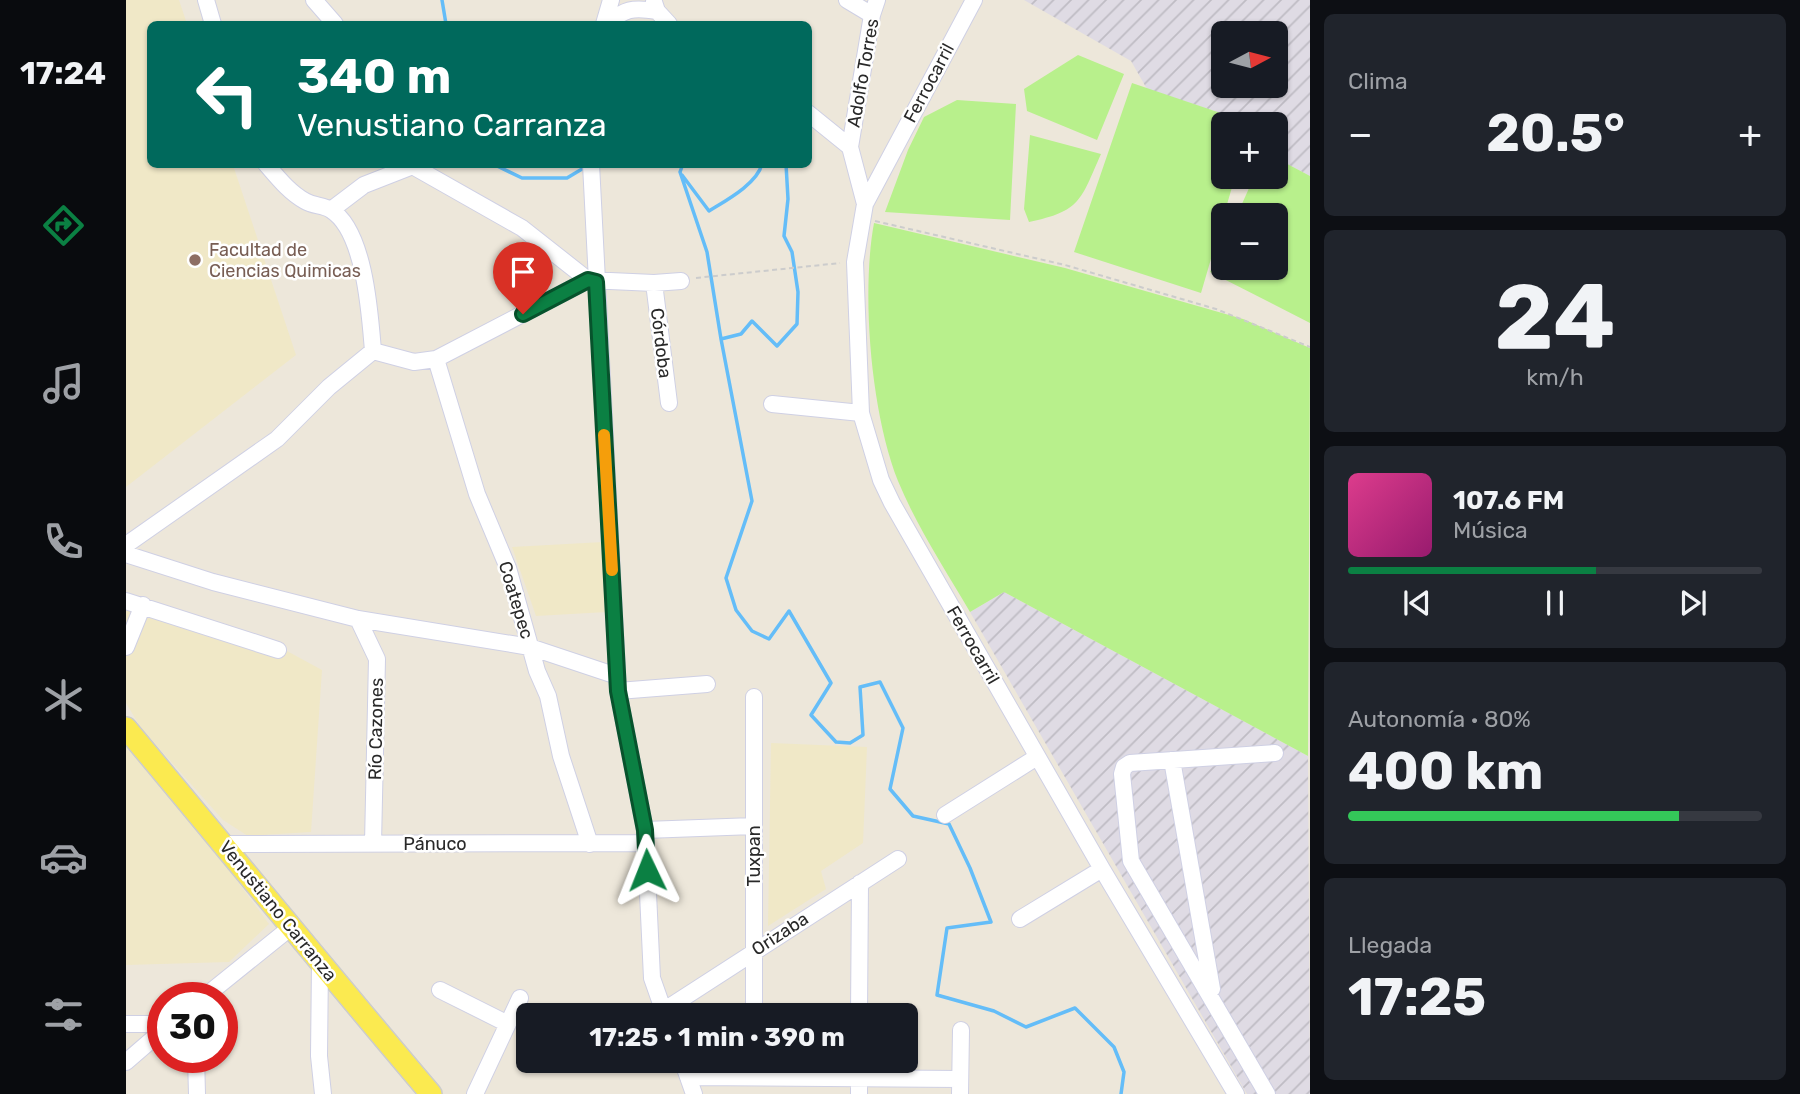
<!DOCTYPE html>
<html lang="es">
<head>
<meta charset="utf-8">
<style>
  :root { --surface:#171b24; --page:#20242c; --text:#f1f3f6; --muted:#9ea1a6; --line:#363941; --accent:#0b8043 }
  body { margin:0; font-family:Rubik,sans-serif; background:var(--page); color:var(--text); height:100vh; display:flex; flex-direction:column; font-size:26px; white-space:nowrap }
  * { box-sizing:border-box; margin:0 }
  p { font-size:23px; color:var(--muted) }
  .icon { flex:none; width:38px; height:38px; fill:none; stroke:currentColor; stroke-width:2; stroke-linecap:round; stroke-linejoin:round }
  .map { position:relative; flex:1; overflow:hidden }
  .panel { display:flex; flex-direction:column; gap:14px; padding:14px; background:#0d0f14; width:490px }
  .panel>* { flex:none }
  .top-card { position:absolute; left:21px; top:21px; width:665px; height:147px; border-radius:10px; box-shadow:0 2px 5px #0004; background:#00695c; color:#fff; overflow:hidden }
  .needle { width:46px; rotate:83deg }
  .controls { position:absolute; left:1085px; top:21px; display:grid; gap:14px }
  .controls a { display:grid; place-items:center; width:77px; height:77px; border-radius:10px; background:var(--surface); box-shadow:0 2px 5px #0004; font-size:35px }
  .speed { position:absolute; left:21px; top:982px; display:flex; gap:14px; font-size:35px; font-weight:700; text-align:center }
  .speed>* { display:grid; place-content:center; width:91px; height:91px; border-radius:50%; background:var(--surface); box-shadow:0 2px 5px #0004; line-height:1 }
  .speed .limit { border:10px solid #d22; background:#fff; color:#111 }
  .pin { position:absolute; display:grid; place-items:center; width:60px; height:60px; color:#fff; margin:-72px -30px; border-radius:50% 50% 50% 0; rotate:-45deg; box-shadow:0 0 7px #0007 }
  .pin .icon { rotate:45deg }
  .me { position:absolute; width:77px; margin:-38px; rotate:358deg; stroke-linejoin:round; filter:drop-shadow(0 0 5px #0008) }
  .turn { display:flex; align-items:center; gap:24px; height:147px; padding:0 35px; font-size:32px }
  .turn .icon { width:91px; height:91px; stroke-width:2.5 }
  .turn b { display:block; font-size:49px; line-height:60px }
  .big { font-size:52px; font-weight:700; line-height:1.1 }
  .panel .tile { flex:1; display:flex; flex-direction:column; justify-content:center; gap:10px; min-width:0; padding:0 24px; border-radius:10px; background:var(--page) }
  .panel .dial { align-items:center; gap:0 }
  .dial b { font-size:91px; line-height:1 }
  .song { display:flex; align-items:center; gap:21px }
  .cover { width:84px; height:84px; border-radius:10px; background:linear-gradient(135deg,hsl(330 70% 55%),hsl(320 70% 35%)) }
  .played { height:7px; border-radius:4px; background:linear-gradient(90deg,var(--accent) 60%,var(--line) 60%) }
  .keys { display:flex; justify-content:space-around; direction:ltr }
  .heat { display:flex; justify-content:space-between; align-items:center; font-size:38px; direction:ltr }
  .charge { height:10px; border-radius:5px; background:linear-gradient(90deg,#34c759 80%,var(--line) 0) }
  .trip { position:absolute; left:390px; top:1003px; width:402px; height:70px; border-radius:10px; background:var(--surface); box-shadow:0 2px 5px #0004; font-weight:700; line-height:70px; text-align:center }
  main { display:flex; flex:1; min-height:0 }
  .menu { display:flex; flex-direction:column; width:126px; justify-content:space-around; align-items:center; background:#090b0e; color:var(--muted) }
  .menu .icon { width:49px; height:49px }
  .menu .active { color:var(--accent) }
  .menu b { font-size:32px; color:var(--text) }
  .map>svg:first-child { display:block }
  .industrial { fill:url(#industrial-furrows); fill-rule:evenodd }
  .education { fill:#f0e8c7 }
  .pitch { fill:#b8f08c }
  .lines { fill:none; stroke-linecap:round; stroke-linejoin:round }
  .stream { stroke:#64bdf8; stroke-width:3.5 }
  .minor-casing { stroke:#cfd0e4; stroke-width:18 }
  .major-casing { stroke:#ccc; stroke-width:24 }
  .path { stroke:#ccc; stroke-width:2; stroke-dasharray:5 3.5; stroke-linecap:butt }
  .minor { stroke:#fff; stroke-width:16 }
  .major { stroke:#fbea50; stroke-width:21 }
  .route-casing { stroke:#07532c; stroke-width:18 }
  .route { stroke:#0b8043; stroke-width:12 }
  .slow { stroke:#f59e0b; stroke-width:12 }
  .education-dot { fill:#8d6e63; stroke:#fff; stroke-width:2.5 }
  .labels { text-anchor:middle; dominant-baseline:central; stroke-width:5; stroke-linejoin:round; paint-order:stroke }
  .street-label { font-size:18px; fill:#292929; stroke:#fff }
  .education-label { font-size:18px; fill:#785e54; stroke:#fff; text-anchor:start }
</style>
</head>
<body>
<main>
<nav class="menu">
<b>17:24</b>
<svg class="icon active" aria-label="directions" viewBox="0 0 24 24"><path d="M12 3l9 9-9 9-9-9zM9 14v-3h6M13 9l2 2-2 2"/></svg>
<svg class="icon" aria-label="music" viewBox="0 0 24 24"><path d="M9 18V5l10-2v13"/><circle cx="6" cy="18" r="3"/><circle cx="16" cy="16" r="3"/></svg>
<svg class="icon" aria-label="phone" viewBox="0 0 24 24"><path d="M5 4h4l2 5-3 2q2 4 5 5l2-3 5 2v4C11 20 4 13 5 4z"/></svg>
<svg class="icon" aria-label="climate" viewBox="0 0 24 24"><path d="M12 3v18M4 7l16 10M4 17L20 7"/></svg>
<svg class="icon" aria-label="car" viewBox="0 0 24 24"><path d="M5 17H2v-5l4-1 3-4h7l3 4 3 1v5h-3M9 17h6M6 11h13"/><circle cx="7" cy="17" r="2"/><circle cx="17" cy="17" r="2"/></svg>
<svg class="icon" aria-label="filters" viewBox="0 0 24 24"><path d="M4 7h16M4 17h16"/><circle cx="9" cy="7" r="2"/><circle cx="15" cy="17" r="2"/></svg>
</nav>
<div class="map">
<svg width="1184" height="1094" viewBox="0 0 1184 1094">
  <defs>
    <pattern id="industrial-furrows" width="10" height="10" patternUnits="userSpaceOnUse" patternTransform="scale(1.75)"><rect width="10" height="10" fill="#dfdbe4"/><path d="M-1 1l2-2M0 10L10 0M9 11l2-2" fill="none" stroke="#bfbcc4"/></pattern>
  </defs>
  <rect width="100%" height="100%" fill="#ede7da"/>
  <path class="industrial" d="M898,0h286v176l-34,-18v-34h-22l-107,-35 -16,-28zM1097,33h53v53h-53z
    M878,592l304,164 2,338h-63l-277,-482z"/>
  <path class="education" d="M0,0h53l8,24h-37v140l83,1 63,190 -170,132z
    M477,542l4,70 -71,4 -24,-69z
    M0,598l148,46 48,26 -11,162 -63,4 -25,-16 -82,-92 -15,-25z
    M0,732l143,192 -40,38 -103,3z
    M645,743l96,4 -4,96 -42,28 5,18 -58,37z"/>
  <path class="pitch" d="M952,55l46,19 -27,66 -70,-29 -3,-22z
    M1006,83l118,40 -27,1v53h12l-34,116 -127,-41z
    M831,100l59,4 -6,116 -125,-8 23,-62 16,-33z
    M904,135l71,19c-21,47 -20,57 -72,68l-5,-13z
    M1150,158l34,18v147l-100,-51 13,-28v24h53v-53h-39l17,-38h22z
    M748,223l191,45 178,51 67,29 -2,408 -304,-164 -34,20c-25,-43 -53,-85 -72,-131 -27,-68 -37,-187 -24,-258z"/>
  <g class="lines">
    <path class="stream" d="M316,0l4,24
      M367,164l29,14h45l20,-12
      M557,164l-3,8 27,80 14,87 31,162 -26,77 10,32 16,21 17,8 20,-28 42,72 -20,32 25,27 14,1 13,-8 -3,-48 20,-5 23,46 -13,61 23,27 36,8 21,44 21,54 -44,6 -10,67 57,16 32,16 49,-19 39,39 10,25 -3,22
      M556,175l27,36c16,-10 48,-27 53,-47
      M595,339l20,-5 11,-13 25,25 20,-22 1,-32 -6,-40 -8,-16 4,-37 -2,-35"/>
    <g class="minor-casing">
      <path id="minor" d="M80,0l7,24
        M188,0l21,24
        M721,0l25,15
        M848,0l-109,204 -10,58 6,151 20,67 11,23 210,366 134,225
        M528,2l3,9 12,13
        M478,24l7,-24
        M479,24c21,-15 26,-17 52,-13
        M682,113l42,34 15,57
        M724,147l22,-132 5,-15
        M140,164c12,14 24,29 39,37 8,5 19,4 26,9 34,21 39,105 42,141
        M283,164l113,64 66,52 66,3 27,-2
        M465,164l27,527 27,139 7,148 13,37
        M205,210l33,-25 46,-18
        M528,283l15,120
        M310,359l41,135 31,74 29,103 11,25 13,60 29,88
        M646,404l89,9
        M0,545l151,-106 52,-52 44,-36 41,11 22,-3 152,-79
        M0,554l87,28 145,37 172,28 87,29
        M0,601l152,49
        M232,619l19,40 -4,185
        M0,647l17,-42
        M492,691l89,-7
        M1046,760l40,229
        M819,815l92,-58
        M519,830l109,-4
        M98,844l422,-1
        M894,919l82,-50
        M194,963l-1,93 4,38
        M314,990l68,34
        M77,998l87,-70
        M537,1011l235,-152
        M628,1015v-318
        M733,1015l1,-132
        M0,1024h37
        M70,1057l1,37
        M556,1060l12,34
        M0,1062l37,-32
        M562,1077l272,2
        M349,1094l45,-96
        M733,1094v-34
        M834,1094l1,-64
        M1141,1094l-136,-233 -9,-87 2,-7 6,-4 145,-10"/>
    </g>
    <g class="major-casing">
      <path id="major" d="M0,728c102,122 202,245 305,366"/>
    </g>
    <path class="path" d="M749,221l190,44 151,44 94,38
      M570,278l144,-15"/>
    <use href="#minor" class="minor"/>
    <use href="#major" class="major"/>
  </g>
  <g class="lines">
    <g class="route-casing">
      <path id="route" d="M397,314l65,-34 8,2 22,409 27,139 2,40"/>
    </g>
    <use href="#route" class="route"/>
    <path class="slow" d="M478,435l8,135"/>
  </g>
  <circle class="education-dot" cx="69" cy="260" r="7"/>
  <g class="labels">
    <g class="street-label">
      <text transform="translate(737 73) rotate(-80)">Adolfo Torres</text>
      <text transform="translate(803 83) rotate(-62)">Ferrocarril</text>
      <text transform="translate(535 343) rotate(83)">Córdoba</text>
      <text transform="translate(390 600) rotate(73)">Coatepec</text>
      <text transform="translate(847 645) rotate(60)">Ferrocarril</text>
      <text transform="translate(250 729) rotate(-89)">Río Cazones</text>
      <text x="309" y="844">Pánuco</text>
      <text transform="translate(628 856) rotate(-90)">Tuxpan</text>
      <text transform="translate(152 911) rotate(51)">Venustiano Carranza</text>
      <text transform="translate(654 934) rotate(-33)">Orizaba</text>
    </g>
    <g class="education-label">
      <text x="83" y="250">Facultad de<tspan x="83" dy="21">Ciencias Quimicas</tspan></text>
    </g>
  </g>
</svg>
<div class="controls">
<a><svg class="needle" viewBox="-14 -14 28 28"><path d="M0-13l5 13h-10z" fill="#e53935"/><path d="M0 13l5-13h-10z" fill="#9ea1a6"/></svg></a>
<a>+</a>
<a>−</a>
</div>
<div class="speed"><div class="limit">30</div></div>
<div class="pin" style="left:397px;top:314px;background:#d93025"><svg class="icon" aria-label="arrive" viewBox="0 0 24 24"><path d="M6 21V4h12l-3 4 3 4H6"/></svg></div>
<svg class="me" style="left:521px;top:870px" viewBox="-20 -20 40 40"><path d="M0-17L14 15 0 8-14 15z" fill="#0b8043" stroke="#fff" stroke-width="4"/></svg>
<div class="trip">17:25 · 1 min · 390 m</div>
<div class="top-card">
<div class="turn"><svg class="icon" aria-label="left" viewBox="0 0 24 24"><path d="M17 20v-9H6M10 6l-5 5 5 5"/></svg><div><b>340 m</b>Venustiano Carranza</div></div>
</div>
</div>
<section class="panel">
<div class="tile"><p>Clima</p>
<div class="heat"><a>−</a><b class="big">20.5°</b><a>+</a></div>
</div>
<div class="tile dial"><b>24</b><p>km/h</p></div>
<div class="tile">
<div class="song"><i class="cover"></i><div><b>107.6 FM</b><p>Música</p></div></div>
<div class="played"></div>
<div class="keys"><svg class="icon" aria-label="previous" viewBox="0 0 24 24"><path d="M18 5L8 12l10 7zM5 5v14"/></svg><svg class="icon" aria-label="pause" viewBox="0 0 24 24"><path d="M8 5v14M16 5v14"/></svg><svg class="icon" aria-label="next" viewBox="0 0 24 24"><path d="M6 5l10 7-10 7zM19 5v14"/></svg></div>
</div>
<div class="tile"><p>Autonomía · 80%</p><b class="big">400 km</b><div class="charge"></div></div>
<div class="tile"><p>Llegada</p><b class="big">17:25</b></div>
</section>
</main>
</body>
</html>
